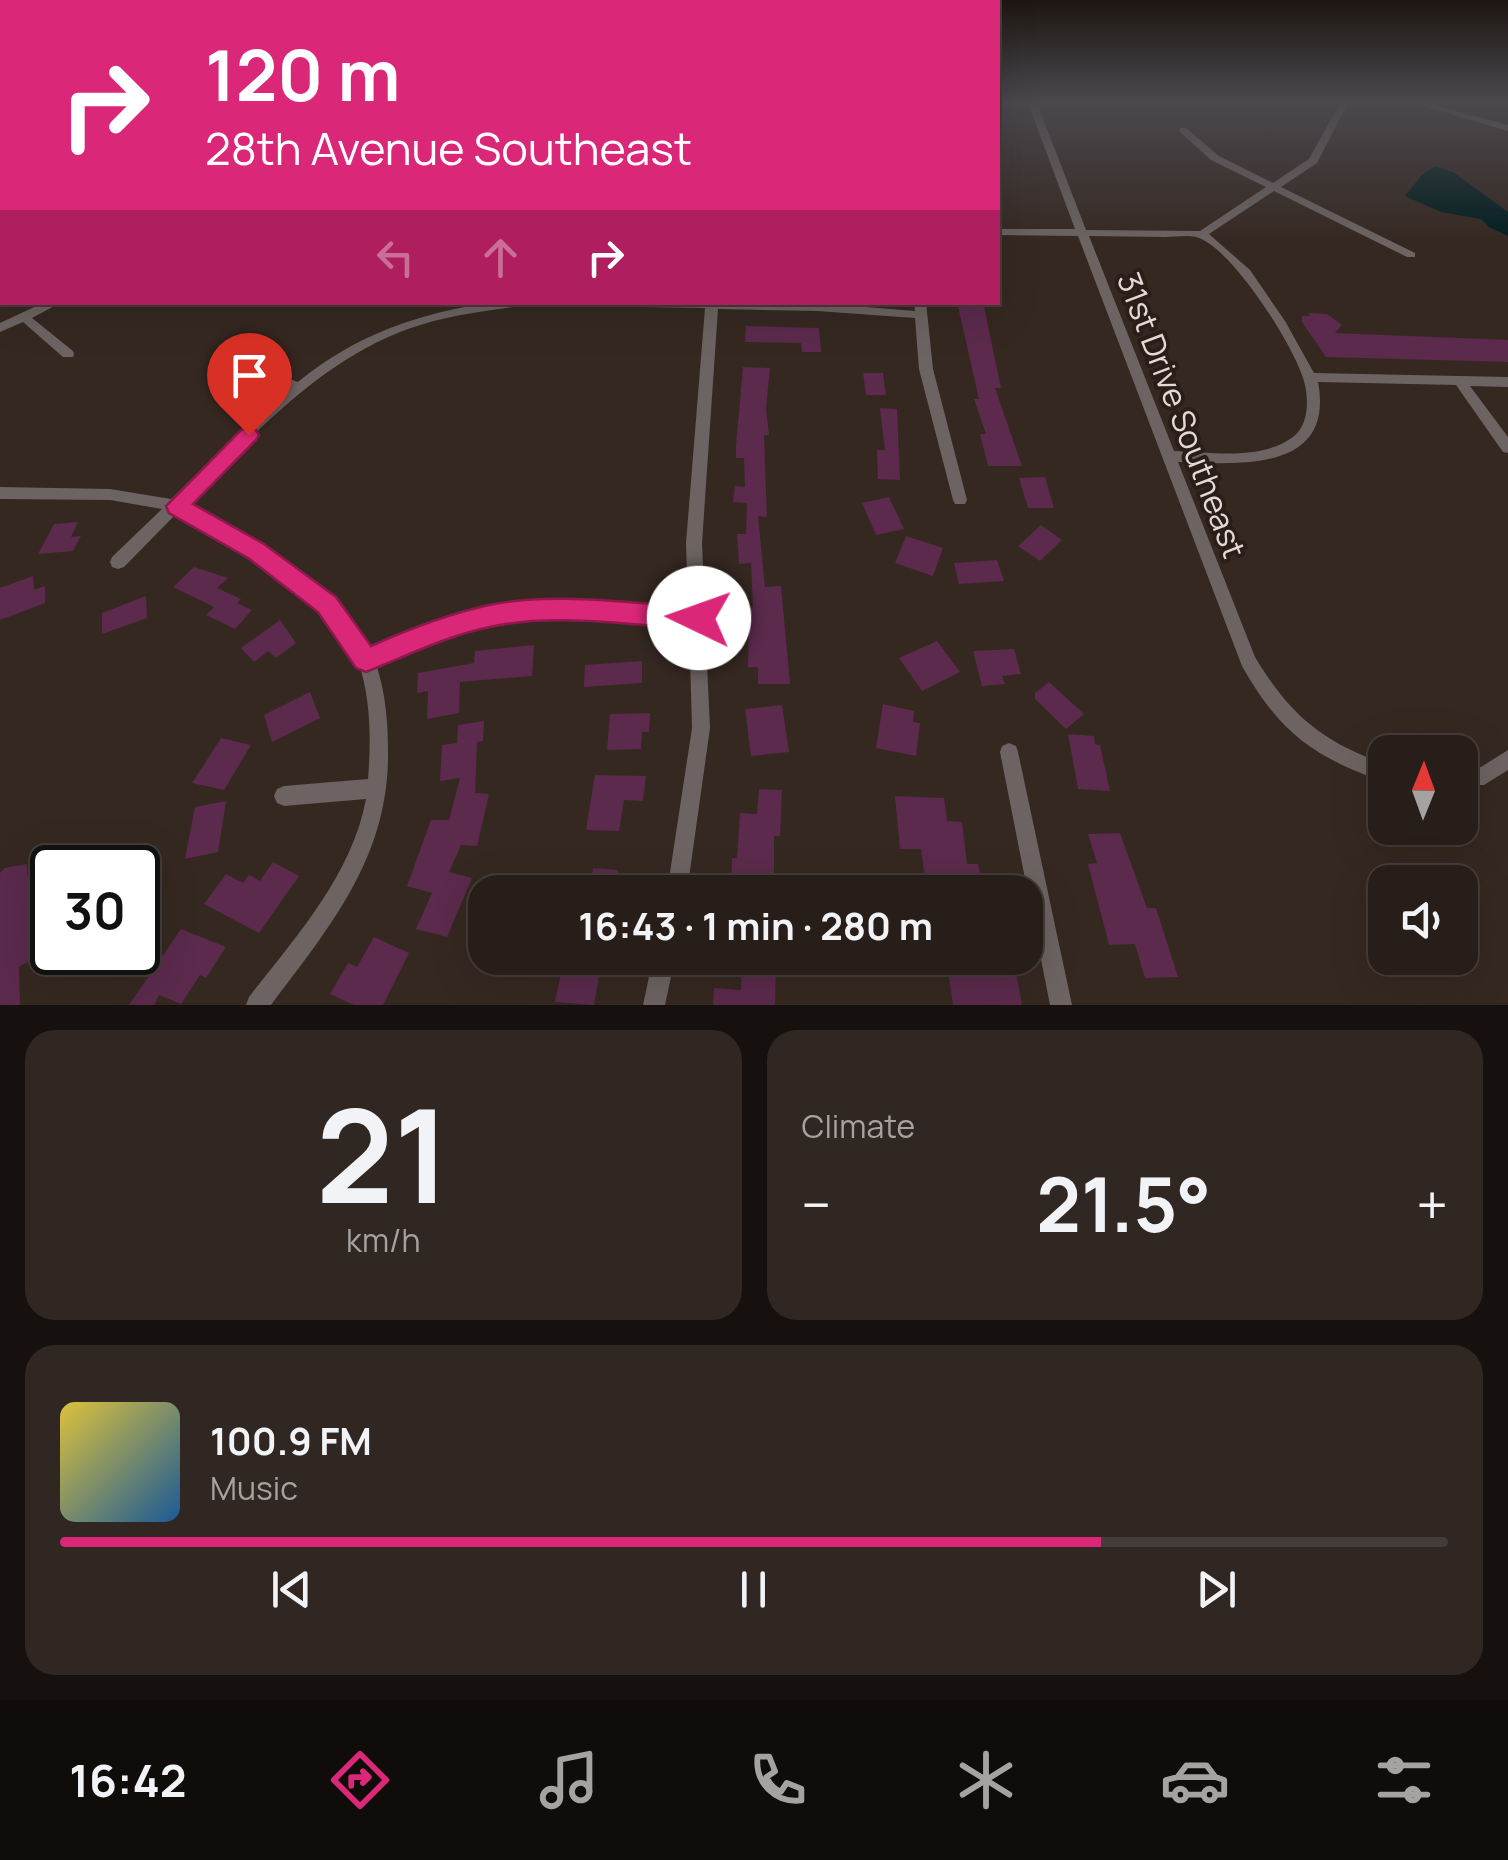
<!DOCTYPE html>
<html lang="en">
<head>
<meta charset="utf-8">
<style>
  :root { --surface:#281e19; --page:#302722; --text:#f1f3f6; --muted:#a5a2a2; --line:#443c38; --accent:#db2777 }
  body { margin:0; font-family:Manrope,sans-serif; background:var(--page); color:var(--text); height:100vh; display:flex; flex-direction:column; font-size:38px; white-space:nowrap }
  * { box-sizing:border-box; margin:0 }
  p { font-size:32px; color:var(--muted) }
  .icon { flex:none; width:55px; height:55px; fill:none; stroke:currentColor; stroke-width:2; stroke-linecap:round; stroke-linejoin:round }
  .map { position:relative; height:1005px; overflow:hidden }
  .panel { display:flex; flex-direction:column; gap:25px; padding:25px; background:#16100e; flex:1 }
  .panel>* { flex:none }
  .guide { position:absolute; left:0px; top:0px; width:1000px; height:305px; box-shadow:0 10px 40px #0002,0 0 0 2px var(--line); background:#db2777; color:#fff; overflow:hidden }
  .needle { width:65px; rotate:1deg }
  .buttons { position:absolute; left:1368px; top:735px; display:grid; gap:20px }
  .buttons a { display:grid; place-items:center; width:110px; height:110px; border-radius:20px; background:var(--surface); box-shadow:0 10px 40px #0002,0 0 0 2px var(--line); font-size:50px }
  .speed { position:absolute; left:30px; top:845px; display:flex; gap:20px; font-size:50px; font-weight:700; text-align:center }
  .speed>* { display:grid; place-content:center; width:130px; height:130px; border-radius:50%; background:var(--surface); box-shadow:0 10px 40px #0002,0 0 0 2px var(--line); line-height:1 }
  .speed .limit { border:5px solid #111; border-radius:15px; background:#fff; color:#111 }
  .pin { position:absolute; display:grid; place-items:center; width:85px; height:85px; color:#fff; margin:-102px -42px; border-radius:50% 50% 50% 0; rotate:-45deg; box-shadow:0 0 10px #0007 }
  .pin .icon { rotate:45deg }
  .me { position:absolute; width:110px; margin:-55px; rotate:273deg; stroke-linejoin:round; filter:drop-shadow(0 0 8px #0008) }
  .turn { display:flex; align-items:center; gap:35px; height:210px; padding:0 40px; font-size:45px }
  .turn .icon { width:130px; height:130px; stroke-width:2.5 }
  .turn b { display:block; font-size:70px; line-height:85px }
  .lanes { display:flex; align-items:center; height:95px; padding:0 40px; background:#0003; justify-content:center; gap:50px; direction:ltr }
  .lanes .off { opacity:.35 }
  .big { font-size:75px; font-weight:700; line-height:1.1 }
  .panel .tile { flex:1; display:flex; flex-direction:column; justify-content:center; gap:15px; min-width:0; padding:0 35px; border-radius:30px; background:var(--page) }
  .panel .dial { align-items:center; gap:0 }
  .dial b { font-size:130px; line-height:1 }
  .song { display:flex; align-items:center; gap:30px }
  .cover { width:120px; height:120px; border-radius:15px; background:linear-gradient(135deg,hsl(50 70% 55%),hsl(210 70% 35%)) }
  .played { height:10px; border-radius:5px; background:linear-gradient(90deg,var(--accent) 75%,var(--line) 75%) }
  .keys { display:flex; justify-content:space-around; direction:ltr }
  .heat { display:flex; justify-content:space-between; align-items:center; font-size:55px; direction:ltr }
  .panel .tiles { flex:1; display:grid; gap:25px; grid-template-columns:1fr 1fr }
  .tile:last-child { grid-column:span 2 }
  .trip { position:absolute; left:468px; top:875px; width:575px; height:100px; border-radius:30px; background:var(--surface); box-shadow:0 10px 40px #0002,0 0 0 2px var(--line); font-weight:700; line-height:100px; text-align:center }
  .menu { display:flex; height:160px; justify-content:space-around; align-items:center; background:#100c0a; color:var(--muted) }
  .menu .icon { width:70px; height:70px }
  .menu .active { color:var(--accent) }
  .menu b { font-size:45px; color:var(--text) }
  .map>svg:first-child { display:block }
  .water { fill:#021e1f }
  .building { fill:#5b2a4c }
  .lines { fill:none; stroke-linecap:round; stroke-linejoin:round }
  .minor { fill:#6c6362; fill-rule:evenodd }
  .route { fill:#db2777; stroke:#8e194d; stroke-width:2.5 }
  .labels { text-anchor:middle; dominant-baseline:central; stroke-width:8; stroke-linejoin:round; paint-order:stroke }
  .street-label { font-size:32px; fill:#e3dad6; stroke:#2b1e18 }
</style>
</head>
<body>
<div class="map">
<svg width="1508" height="1005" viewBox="0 0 1508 1005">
  <rect width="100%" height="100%" fill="#352821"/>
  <path class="water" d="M1435,166l18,6 55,40v24l-19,-9 -8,-8 -40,-7 -36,-16 17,-21z"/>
  <path class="building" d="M957,302h26l18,86h-6l27,78h-34l-8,-32h6l-12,-35h5z
    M1308,313l19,1 15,11 -7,8 173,7v22l-182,-5 -24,-35v-6h8z
    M746,326l73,2 2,24h-19l-1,-9 -56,-1z
    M743,367l27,1 -4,41 3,26h-5l3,82 -9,-1 7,71 16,-1 9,98h-32v-17h-10l1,-58 4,-2 -2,-44 -12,1 -2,-30h9l1,-31 -14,-1 2,-16 10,1 -1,-29h-8v-13z
    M863,373h20l3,22h-20z
    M880,408l17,1 3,71 -22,-1 -1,-29h8z
    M1045,477l9,31h-26l-9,-30z
    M889,497l15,32 -28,6 -14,-32z
    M78,522l-7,15 10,-1 -8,15 -35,3 16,-30z
    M1041,525l21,15 -22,21 -22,-15z
    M906,536l37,12 -10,28 -38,-13z
    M997,560l7,21 -45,3 -5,-21z
    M194,567l34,11 -11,10 24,11 -4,4 15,7 -17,19 -29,-14 8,-8 -41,-20z
    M33,576l1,14 11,-4v17l-45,17v-32z
    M146,596l1,22 -45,16v-21z
    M280,620l16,23 -20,15 -8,-7 -14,11 -13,-14z
    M937,641l23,31 -38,19 -23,-33z
    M534,645l-2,31 -72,6 -1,31 -32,6 1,-28 -11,2 1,-20 56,-10 1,-12z
    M1014,649l7,25 -19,2 3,8 -23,2 -9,-35z
    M642,661v22l-58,4 1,-22z
    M1049,682l35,32 -18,15 -31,-30v-6z
    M310,692l10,26 -48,24 -8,-27z
    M883,704l31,7 -1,11 7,1 -4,33 -40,-8z
    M782,705l7,47 -38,4 -6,-47z
    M650,713l-1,19h-7l-1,17 -34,1 3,-36z
    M484,721l-1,20 -6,1 -2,51 14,1 -12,52 -16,-1 -12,27 23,6 -25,59 -31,-8 16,-36 -25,-7 24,-66h18l11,-42 -20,3 2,-36 15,-2 1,-18z
    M1068,734l26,2 1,8 5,1 10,46 -32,-2z
    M221,738l30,7 -27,45 -32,-7z
    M595,775l51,1 -3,25 -19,-1 -5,31 -33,-1z
    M759,789l23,1 -2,46h-6v56h-31v-5h-12l1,-29h5l3,-45 17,1z
    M895,796l49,2 3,23 15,1 5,42h11l6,28h-57l-6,-43h-21z
    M226,801l-8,51 -33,7 10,-52z
    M1120,833l27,75h9l22,69 -33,1 -10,-34 -26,1 -21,-81 9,-1 -9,-29z
    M273,862l26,14 -40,57 -55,-29 22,-30 17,9 6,-8 11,6z
    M27,864v12l13,-1 1,16 11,-6v63l-33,19 1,38h-20v-132l4,-5z
    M593,868l25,2 -3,22h-26z
    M181,929l45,18 -20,31 -6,-3 -19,29 -22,-9 -5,10h-25z
    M374,937l35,16 -26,52h-29l-24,-11 18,-31 9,4z
    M564,958h46l-3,16 -8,3 -5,28 -39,-3z
    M742,958h34l-1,47h-62l1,-17 27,2z
    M1014,961l8,44h-69l-6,-42z"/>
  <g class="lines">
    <path class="minor" d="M1028,103h9l49,127 114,1 66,-44 -55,-27 -31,-28v-4h6l33,28 54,27 36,-24 31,-56h8l-31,60 -36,24 134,66v4h-8l-133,-66 -65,43 41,36 35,51 29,52 194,4v10l-38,-1 38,51v16l-5,-1 -47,-67 -138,-3c17,91 -79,82 -140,80l77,195c34,57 67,85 130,107v18c-72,-25 -105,-49 -143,-116l-164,-430 -80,-1v-6h77zM1089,236c26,0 51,1 76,1 10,0 22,-2 31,0 34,8 99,110 108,144 5,18 5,44 -11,56 -32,24 -82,15 -119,14z
      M1413,103h14l81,22v6z
      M0,113h2v6h-2z
      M45,302h17l-30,16 41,33 1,3 -1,3h-10l-40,-35 -23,10v-9z
      M492,302h35l-6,4c-38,5 -77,10 -113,23 -89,32 -158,109 -223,175 64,25 152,86 185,146 45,-19 91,-37 140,-44 59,-9 119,1 178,4l-2,-67 19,-235 -122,-2 -6,-4 240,1 98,8 -1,-9h12l7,67 34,131 -2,4h-10l-2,-4 -34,-131 -4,-51 -98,-7 -99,-2 -16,234 3,70 2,5 -2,4 5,106 -23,164h-20l25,-164 -3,-103c-57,-4 -115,-12 -172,-6 -50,5 -96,25 -141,45 9,27 12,56 12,85 2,106 -56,175 -117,256h-25l3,-8c46,-59 103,-122 117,-198l-82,7 -7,-3 -3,-7 3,-7 7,-3 84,-7c3,-37 3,-79 -9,-115 -24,-65 -117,-118 -176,-148l-6,-3 -53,54 -6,2 -6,-2 -2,-5 2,-5 50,-48 -52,-9 -110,-1v-12l110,2 61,10 69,-67 49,-43 -52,-19 -2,-3 2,-3h10l51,18c59,-48 119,-68 194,-80z
      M1009,743l7,3 2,6 54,253h-22l-50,-253 2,-6z
      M1508,750v20l-24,15h-24v-18h21z
      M653,958h22l-10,47h-22z"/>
  </g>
  <linearGradient id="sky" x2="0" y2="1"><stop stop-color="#1d1612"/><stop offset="0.42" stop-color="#4b484e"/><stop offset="1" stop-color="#4b484e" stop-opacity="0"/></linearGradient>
  <rect width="1508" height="243" fill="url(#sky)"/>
  <path class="route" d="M249,427l7,3 3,5 -3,5 -63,64 71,40 72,53 35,49c38,-17 77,-32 118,-41 63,-14 145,-1 210,2l9,3 4,8 -4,8 -9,3c-67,-3 -143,-17 -209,-2 -44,9 -83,29 -124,45l-10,-4 -38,-56 -70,-54 -79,-45 -3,-7 75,-76z"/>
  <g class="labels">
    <g class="street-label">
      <text transform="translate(1182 415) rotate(69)">31st Drive Southeast</text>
    </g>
  </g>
</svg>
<div class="buttons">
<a><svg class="needle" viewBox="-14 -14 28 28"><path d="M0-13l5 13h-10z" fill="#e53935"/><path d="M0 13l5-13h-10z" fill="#a5a2a2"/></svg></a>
<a><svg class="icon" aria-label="sound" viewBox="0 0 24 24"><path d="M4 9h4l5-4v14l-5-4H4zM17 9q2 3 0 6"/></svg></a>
</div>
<div class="speed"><div class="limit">30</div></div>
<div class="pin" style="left:249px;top:435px;background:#d93025"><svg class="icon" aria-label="arrive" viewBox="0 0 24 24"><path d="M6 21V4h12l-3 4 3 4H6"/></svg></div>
<svg class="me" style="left:699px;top:618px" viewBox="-20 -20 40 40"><circle r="19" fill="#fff"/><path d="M0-13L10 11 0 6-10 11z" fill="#db2777"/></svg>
<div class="trip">16:43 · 1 min · 280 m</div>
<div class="guide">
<div class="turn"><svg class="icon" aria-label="right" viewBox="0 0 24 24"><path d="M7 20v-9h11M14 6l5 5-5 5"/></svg><div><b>120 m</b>28th Avenue Southeast</div></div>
<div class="lanes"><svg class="icon off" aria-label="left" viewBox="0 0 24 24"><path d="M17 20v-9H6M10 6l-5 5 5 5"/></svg><svg class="icon off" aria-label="ahead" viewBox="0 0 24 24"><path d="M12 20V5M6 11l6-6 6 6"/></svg><svg class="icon" aria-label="right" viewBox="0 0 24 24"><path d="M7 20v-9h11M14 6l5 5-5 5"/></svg></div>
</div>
</div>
<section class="panel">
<div class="tiles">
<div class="tile dial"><b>21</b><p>km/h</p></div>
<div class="tile"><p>Climate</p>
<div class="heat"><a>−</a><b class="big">21.5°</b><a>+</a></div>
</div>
<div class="tile">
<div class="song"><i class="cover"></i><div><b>100.9 FM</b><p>Music</p></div></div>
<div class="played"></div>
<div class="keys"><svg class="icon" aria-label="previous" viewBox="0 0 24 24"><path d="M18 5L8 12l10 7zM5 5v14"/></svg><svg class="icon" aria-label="pause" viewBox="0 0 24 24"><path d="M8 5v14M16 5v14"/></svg><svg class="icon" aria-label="next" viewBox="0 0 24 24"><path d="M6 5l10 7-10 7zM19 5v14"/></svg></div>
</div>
</div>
</section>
<nav class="menu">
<b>16:42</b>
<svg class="icon active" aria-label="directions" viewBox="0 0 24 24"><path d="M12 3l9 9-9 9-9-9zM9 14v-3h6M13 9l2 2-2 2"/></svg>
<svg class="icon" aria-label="music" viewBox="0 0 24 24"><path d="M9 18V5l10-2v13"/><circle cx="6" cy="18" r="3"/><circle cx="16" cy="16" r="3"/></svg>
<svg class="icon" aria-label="phone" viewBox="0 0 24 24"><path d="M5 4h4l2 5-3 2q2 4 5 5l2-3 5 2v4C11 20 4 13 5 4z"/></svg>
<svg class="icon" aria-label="climate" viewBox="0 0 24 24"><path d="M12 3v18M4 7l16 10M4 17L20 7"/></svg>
<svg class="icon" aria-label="car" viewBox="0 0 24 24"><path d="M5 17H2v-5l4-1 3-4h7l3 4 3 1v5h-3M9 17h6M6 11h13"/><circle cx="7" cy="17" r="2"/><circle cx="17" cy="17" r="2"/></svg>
<svg class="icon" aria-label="filters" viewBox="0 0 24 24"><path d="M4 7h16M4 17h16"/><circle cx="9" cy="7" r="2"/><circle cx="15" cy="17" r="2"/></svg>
</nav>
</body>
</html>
